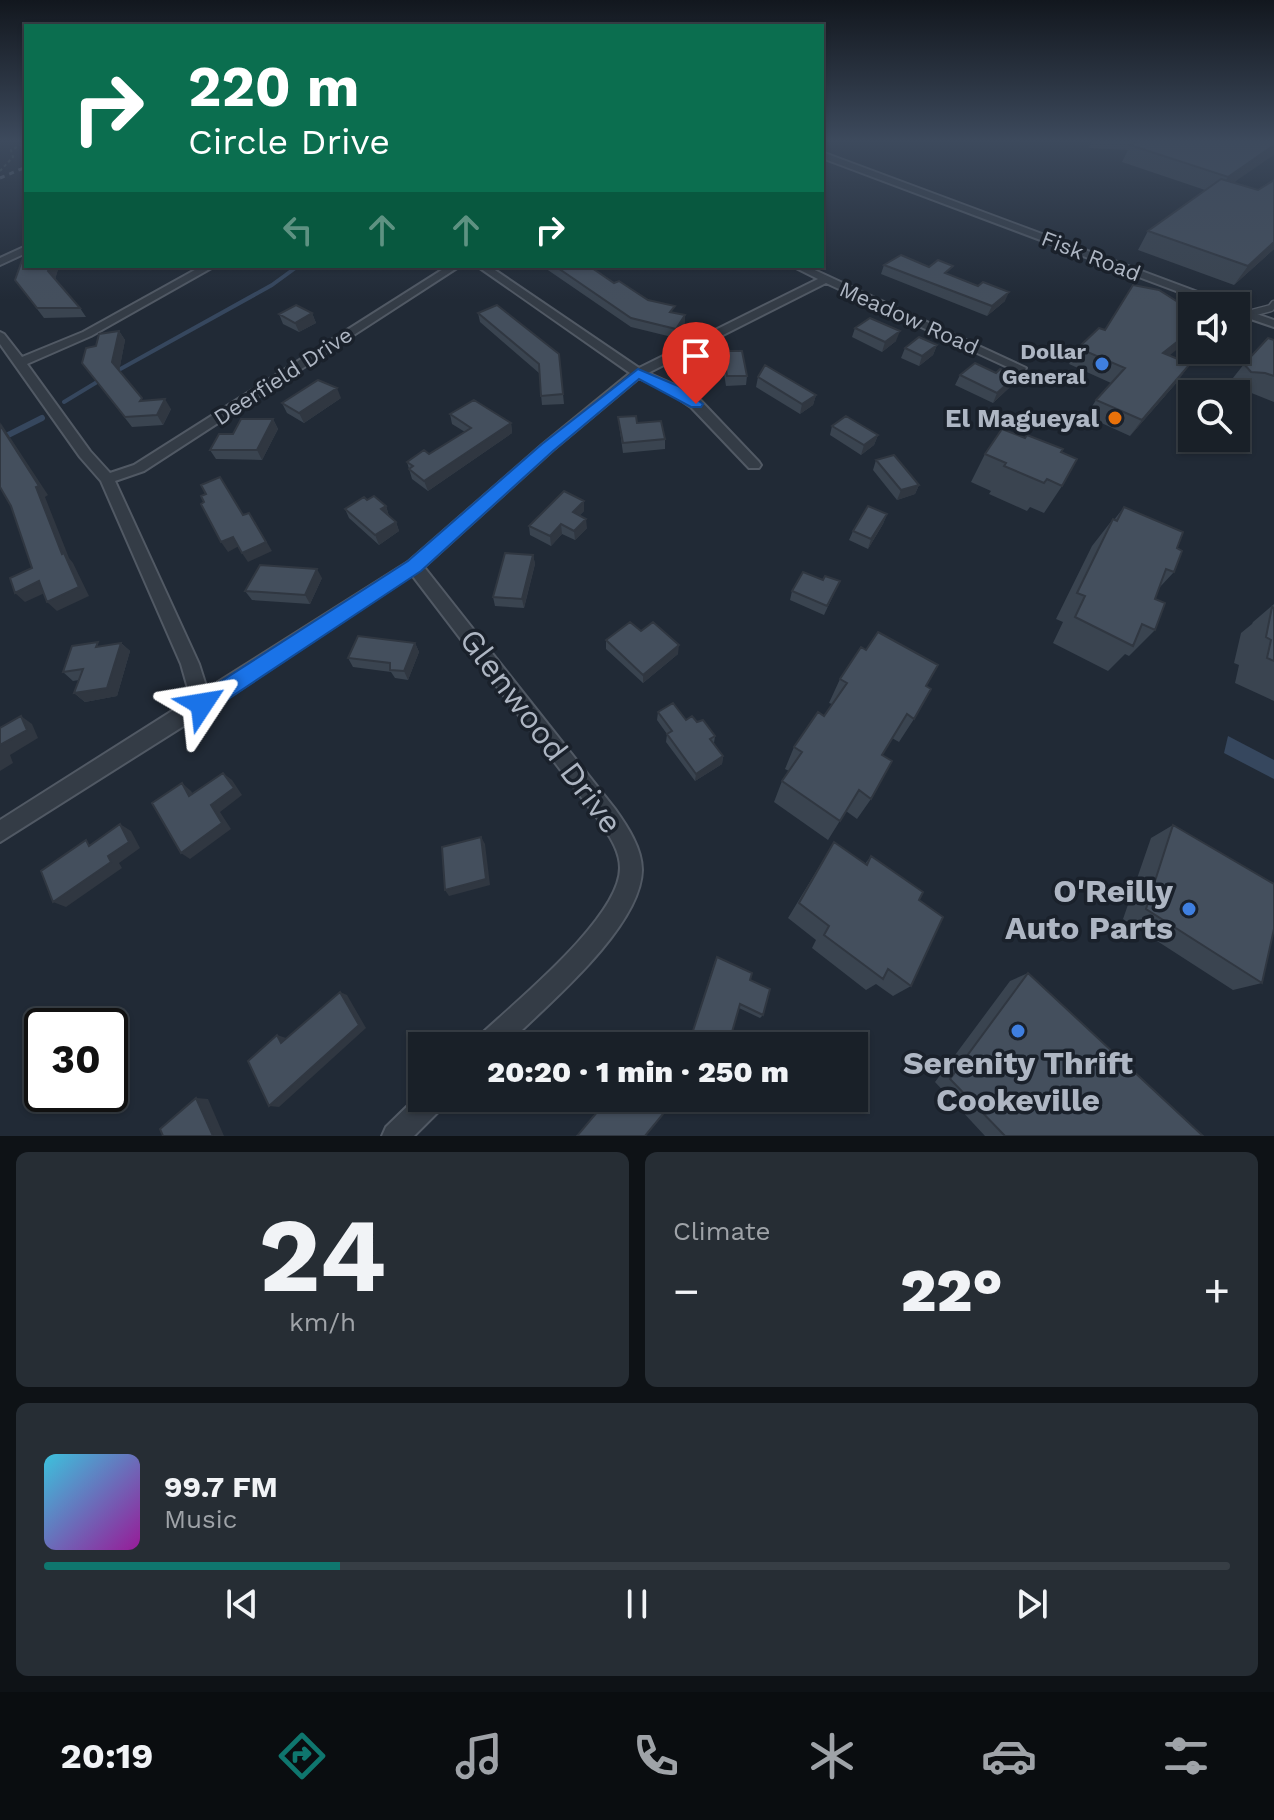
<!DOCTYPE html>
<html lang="en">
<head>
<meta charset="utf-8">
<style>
  :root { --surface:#192028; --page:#262d34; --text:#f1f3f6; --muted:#9fa3a8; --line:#373e45; --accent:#0f766e }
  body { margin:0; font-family:"Work Sans",sans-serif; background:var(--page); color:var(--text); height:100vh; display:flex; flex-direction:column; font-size:30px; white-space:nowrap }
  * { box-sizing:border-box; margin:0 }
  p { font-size:26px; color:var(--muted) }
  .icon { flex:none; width:44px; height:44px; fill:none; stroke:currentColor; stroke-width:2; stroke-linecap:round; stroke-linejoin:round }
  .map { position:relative; height:1136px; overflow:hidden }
  .drawer { display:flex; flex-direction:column; gap:16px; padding:16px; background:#0e1216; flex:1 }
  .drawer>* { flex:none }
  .banner { position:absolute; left:24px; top:24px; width:800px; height:244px; border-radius:0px; box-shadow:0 2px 6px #0004,0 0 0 2px var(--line); background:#0b6e4f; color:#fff; overflow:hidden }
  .buttons { position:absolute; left:1178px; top:292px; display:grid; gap:16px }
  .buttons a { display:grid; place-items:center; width:72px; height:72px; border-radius:0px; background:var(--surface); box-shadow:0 2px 6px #0004,0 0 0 2px var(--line); font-size:40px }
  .speed { position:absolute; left:24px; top:1008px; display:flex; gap:16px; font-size:40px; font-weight:700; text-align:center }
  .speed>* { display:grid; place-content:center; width:104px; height:104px; border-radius:50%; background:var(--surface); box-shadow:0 2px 6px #0004,0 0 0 2px var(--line); line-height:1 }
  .speed .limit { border:4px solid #111; border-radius:12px; background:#fff; color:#111 }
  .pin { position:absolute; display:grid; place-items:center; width:68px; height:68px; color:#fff; margin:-82px -34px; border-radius:50% 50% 50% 0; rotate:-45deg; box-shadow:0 0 8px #0007 }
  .pin .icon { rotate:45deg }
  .me { position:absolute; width:88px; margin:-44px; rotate:57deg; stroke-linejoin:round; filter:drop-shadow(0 0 6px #0008) }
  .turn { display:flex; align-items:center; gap:28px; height:168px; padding:0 32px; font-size:36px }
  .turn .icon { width:104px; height:104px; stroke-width:2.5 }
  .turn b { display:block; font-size:56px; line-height:68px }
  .lanes { display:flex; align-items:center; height:76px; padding:0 32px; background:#0003; justify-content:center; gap:40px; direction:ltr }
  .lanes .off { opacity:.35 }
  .big { font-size:60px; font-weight:800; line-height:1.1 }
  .drawer .widget { flex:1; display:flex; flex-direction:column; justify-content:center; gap:12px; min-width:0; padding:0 28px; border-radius:12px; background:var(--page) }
  .drawer .dial { align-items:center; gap:0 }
  .dial b { font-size:104px; line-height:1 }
  .song { display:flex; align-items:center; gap:24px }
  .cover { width:96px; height:96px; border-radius:12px; background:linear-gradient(135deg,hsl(190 70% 55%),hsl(300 70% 35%)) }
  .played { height:8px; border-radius:4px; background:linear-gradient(90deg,var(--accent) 25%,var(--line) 25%) }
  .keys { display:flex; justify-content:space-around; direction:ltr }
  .heat { display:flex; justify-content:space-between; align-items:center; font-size:44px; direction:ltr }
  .drawer .tiles { flex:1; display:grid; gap:16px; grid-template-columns:1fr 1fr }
  .widget:last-child { grid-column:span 2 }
  .trip { position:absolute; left:408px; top:1032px; width:460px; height:80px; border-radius:0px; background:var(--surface); box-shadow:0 2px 6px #0004,0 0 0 2px var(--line); font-weight:800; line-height:80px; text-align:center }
  .menu { display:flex; height:128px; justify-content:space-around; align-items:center; background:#0a0d10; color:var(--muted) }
  .menu .icon { width:56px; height:56px }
  .menu .current { color:var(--accent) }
  .menu b { font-size:36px; color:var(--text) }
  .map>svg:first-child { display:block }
  .water { fill:#36475e }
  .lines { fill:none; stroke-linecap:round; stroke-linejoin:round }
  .stream-far1 { stroke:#36475e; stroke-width:4 }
  .stream { stroke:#36475e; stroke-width:6 }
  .service-casing { stroke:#515964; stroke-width:9 }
  .minor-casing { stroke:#515964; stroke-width:4 }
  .path { stroke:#425456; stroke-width:2; stroke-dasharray:3 3; stroke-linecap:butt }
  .service { stroke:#343c46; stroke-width:6 }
  .minor { fill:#343c46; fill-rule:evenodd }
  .rail { stroke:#56606d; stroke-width:3; stroke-dasharray:5 5; stroke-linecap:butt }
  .wall { fill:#3a4450 }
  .shaded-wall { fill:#303741 }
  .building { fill:#444f5d; stroke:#303741; stroke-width:2 }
  .route { fill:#1a73e8; stroke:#114b97; stroke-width:2 }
  .shop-dot { fill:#3f7fe0; stroke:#1a212b; stroke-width:3 }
  .food-dot { fill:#e8710a; stroke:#1a212b; stroke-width:3 }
  .labels { text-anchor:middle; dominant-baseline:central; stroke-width:7; stroke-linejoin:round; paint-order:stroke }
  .far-street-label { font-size:22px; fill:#aeb6c3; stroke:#1a212b }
  .far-poi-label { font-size:22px; font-weight:bold; fill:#aeb6c3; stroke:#1a212b; text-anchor:end }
  .poi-label { font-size:26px; font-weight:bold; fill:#aeb6c3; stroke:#1a212b; text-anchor:end }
  .near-street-label { font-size:32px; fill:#aeb6c3; stroke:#1a212b }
  .near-poi-label { font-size:32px; font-weight:bold; fill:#aeb6c3; stroke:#1a212b; text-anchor:end }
</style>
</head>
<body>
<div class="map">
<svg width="1274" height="1136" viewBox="0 0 1274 1136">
  <rect width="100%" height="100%" fill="#212a36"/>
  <path class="water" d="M1228,736l46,24v19l-50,-26z"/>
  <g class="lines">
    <path class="stream-far1" d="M115,372l157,-87 26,-19
      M64,402l38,-23"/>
    <path class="stream" d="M0,439l42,-21"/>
    <g class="service-casing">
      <path id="service" d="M1248,314l23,-6 3,-4"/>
    </g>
    <g class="minor-casing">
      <path id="minor" d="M822,152l408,152 2,2h-16l-394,-148z
        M26,246v7l-26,12v-7z
        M202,266h13l-124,70 -64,28 63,87 20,22 24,-8 314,-199h12l-316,205 -29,10 84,183 8,25 201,-127 135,-118 87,-71 -153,-107h12l150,102 179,-89 -26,-13h14l220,102 -2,3h-8l-190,-88 -178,90 29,13 24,15 58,61 2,3 -2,3h-10l-58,-61 -22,-15 -30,-14 -86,72 -129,117 191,242c12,17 27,39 27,61 -1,58 -97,137 -137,176h-30l3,-9c36,-34 142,-119 142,-169 0,-17 -10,-31 -19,-45l-189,-248 -203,135 -209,132v-22l191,-121 -10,-35 -80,-183 -21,-24 -80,-113v-12l4,2 18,23 61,-25z
        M1236,307l38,13v7l-38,-13z
        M422,1092v6h25l-4,9 -29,29h-32l4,-9z"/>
    </g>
    <path class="path" d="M0,171l13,-14 -2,-7 15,-7"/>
    <use href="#service" class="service"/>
    <use href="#minor" class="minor"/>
    <path class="rail" d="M0,178l26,-11"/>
  </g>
  <path class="wall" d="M1092,141h182l-40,42 24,7 16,-10v69l-40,36 -96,-35 10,-19 57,-41 -83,-28 6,-12 -39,-2z
    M884,265l45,2 21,8 55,26 -18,15 -106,-42z
    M26,266h33l-4,13 25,29 6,9 -42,1 -29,-38z
    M542,266h47l25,17 60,30 11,12 -9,13 -45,-11z
    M312,313l4,10 -17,9 -16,-8 -4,-10z
    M478,313l81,41 5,50 -22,1 -3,-32 -59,-51z
    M855,328l41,13 -14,11 -30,-15z
    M119,331l6,9 -6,31 24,30 28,8 -8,16 -31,2 -50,-64 14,-17z
    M1274,340v62l-25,-10 -13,-1 -7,-8 15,-19z
    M937,345l-4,10 -14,11 -18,-8 4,-10z
    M1078,348l91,8 9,25 -48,55 -44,-20 10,-16 15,-17 -42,-19z
    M723,351l24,25 -1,9 -20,1 -4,-25z
    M960,375l51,11 -18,17 -38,-18z
    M758,377l58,18 -3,10 -13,9 -44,-27z
    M341,398l-37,25 -17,-10 -5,-10z
    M450,414l61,9 1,10 -84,58 -16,-12 -5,-17 22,-8 36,-22 -13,-8z
    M618,417l19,6 28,16v10l-42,4z
    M273,419l5,10 -16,31 -46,-1 -6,-9 23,-16z
    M832,426l46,9 -4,10 -13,10 -31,-20z
    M985,454l77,32 -18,27 -14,-6 -3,4 -38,-17 2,-3 -20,-9z
    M876,460l43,25 -4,9 -18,6 -24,-30z
    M367,500l19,6 3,10 7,6 3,9 -20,14 -30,-27 -4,-9z
    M1124,507l53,41 -3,24 -15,16 -4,11v31l-26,26 -4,-2 -17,17 -55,-28 10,-21 -7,-3 36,-73 21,-27 1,1z
    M584,511l-4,4 7,13 -12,12 -13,-6 -11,12 -21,-11 -1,-9z
    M887,514l-4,10 -15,25 -19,-9 4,-9z
    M533,555l2,9 -11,44 -29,-2 -2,-9z
    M322,578l-12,26 -58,-4 -7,-9z
    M823,580l17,1 -16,34 -34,-15 2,-9z
    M1274,604v97l-39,-18 4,-18 -5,-2 7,-30 11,-9 1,-2z
    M641,631l37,23 -35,29 -37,-34v-9z
    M121,643l9,8 -13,45 -32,6 -11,-9 5,-13 -6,1 -10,-9 39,-26z
    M415,643l4,9 -11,28 -13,-2 -4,-6 -38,-5 -5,-9z
    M840,679l86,7 -12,33 -15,23 -7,-4 -10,17 -11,44 -14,20 -11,-8 -18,29 -54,-38 8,-21 7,-10 -4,-2 9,-22 30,-31 8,-12 -3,-1z
    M658,712l39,10 18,14 -1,7 9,13 -1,8 -27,17 -29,-39 1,-8 -10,-14z
    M1173,825l89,158 -29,7 -110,-71 28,-81z
    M834,842l31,22 6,-8 48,44 -8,86 -18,10 -17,-12 -10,6 -54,-42 4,-8 -28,-22z
    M715,961l48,54 -3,3 -21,-10 -11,38h-25l-13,-7z
    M1028,973l175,163h-218l-50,-54 75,-101z"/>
  <path class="shaded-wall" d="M1274,145v10l-57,39 11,-17z
    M1274,242v7l-40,36 14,-19z
    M50,266h9l-4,14 -7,-9z
    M1009,292l-4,9 -18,15 5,-10z
    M312,313l4,10 -17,9 -4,-9z
    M685,315v10l-9,13v-9z
    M1192,330v7l-40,33 11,-17z
    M119,331l6,9 -6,32 -7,-10z
    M900,331l-4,10 -14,11 3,-10z
    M937,345l-4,10 -14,11 3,-10z
    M1190,364l-12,17 -48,55 12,-16z
    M1016,376l-5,10 -18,17 4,-10z
    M337,388l4,10 -37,25 -5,-10z
    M816,395l-3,10 -13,9 2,-10z
    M165,399l6,10 -8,16 -6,-10z
    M273,419l5,10 -16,31 -5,-10z
    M0,422l48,73 -3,2 24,61 4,5 16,33 -32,15 -10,-9z
    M511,423l1,10 -84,58 -4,-10z
    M878,435l-4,10 -13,10 3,-10z
    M919,485l-4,9 -18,6 4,-10z
    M584,501v10l-10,11 -1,-10z
    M386,506l3,10 -8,-7z
    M887,514l-4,10 -15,25 3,-10z
    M586,519l1,9 -12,12 -1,-9z
    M255,522l17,29 -24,11 -6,-9z
    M396,522l3,9 -20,14 -4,-10z
    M561,524l1,10 -11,12 -1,-10z
    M233,537l6,9 -11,6 -7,-10z
    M533,555l2,9 -11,44 -2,-9z
    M317,569l5,9 -12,26 -5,-9z
    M39,581l10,10 -24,11 -10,-9z
    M121,643l9,8 -13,45 -32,6 -11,-9z
    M415,643l4,9 -11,28 -4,-9z
    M679,645l-1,9 -35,29v-8z
    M21,716l11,8 6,14 -28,17 3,8 -13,8v-26z
    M723,756l-1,8 -27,17 1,-7z
    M223,773l9,7 10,15 -22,17 11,17 -41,30 -9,-6 30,-48z
    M182,783l9,8 8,12 -10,-7z
    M120,824l11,7 9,17 -21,15 3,5 -56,39 -13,-5 55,-46z
    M481,837l4,7 5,41 -41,11 -4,-6z
    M340,992l7,3 19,33 -87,79 -10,-1z
    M277,1035l9,3 -5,5z
    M196,1098l12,1 16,37h-11z"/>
  <path class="building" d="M1139,141h135v4l-46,32 -98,-32z
    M1221,179l37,11 16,-10v62l-26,24 -100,-35z
    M24,255h2v11h24l-2,5 32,37h-43l-22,-28z
    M901,255l28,12 9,-7 15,6 -8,7 33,13 5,-4 26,10 -17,14 -108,-41z
    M555,266h34l25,17 5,-2 29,19 27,6 -5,6 15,3 -9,14 -45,-11z
    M1133,285l26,5 33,21v19l-29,23 27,11 -48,56 -46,-20 29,-32 -47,-20 21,-20 6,2z
    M296,305l16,8 -17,10 -16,-9z
    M497,305l62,49 4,40 -22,2 -2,-32 -61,-51z
    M870,318l30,13 -15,11 -30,-14z
    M119,331l-7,31 30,36 -2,3 25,-2 -8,16 -32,2 -43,-54 4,-15 10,-2 3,-12z
    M919,337l18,8 -15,11 -17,-8z
    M1268,338l6,2v36l-9,-3 -14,-1 -7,-8z
    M723,351h19l5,25h-20z
    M975,363l21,10 4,-4 16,7 -19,17 -37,-18z
    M765,365l51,30 -14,9 -44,-27z
    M318,380l19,8 -38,25 -17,-10z
    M474,400l37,23 -87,58 -15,-12 4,-3 -6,-4 17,-12 5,4 42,-26 -21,-14z
    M636,416l1,7 24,-2 4,18 -42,4 -5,-26z
    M846,416l32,19 -14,10 -32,-19z
    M241,419h32l-16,31h-47l9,-16h14z
    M0,425l39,61 -3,1 26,67 2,-1 15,34 -32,15 -8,-21 -24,12 -5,-15 22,-10 -21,-62 -11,-19z
    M1002,429l23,9 2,-3 36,14 -2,3 16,7 -15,27 -15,-7 -3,4 -40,-17 2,-3 -21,-9z
    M894,455l25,30 -18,5 -25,-30z
    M220,477l23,38 6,-2 17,29 -24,11 -9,-16 -12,5 -20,-38 3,-2 -3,-6 5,-2 -5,-9z
    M564,491l20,10 -11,11 13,7 -12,12 -13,-7 -11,12 -21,-10z
    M374,496l12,10 -5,3 15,13 -21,13 -30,-26 19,-12 3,3z
    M868,506l19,8 -16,25 -18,-8z
    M1124,507l59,25 -6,16 5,3 -8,21 -8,-3 -11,30 10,4 -10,27 -13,-6 -9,22 -58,-29 10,-21 -8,-3 36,-74 4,2z
    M505,553l28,2 -11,44 -29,-2z
    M260,565l57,4 -12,26 -60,-4z
    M803,572l20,8 2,-4 15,5 -13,25 -35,-15z
    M1272,607l2,1v53l-7,-3 4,-18 -5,-3z
    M630,622l11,9 12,-9 26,23 -36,30 -37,-35z
    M878,632l60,33 -12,21 5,3 -17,30 -7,-5 -25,41 10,6 -21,38 -12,-9 -19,31 -58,-40 20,-29 -8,-5 24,-35 6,4 23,-33 -7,-4 21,-32 5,3z
    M358,636l57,7 -11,28 -14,-1v-7l-42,-5z
    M98,642l-2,5 25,-4 -14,45 -33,5 9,-24 -20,3 9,-26z
    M673,703l13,17 6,-4 5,6 6,-2 12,16 -5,3 13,17 -27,18 -29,-40 5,-3 -14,-19z
    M21,716l6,14 -27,15v-17z
    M223,773l11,15 -23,17 11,18 -41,30 -29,-50 30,-20 7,13z
    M120,824l9,18 -21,14 3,6 -58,40 -12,-31 45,-31 3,6z
    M1173,825l101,59v45l-12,54 -116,-74z
    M481,837l5,42 -41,11 -3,-43z
    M834,842l33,23 4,-9 52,36 -4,8 24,17 -32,69 -23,-17 -5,10 -59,-44 5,-9 -30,-23z
    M717,957l35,16 -2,7 20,9 -7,26 -23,-11 -12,42h-19l-18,-9z
    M1028,973l175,163h-198l-55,-57z
    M340,992l19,33 -90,81 -21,-45 29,-26 4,8z
    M196,1098l17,38h-50l-3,-7z
    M609,1098h51l8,10 -23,28h-68z"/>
  <linearGradient id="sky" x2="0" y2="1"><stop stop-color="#12171e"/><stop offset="0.47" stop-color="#3d4a5d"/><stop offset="1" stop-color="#3d4a5d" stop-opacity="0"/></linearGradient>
  <rect width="1274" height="300" fill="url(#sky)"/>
  <path class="route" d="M638,369l40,17 25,18 -2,3h-10l-52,-28 -86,72 -132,120 -211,140 -8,3 -7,-3 -3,-7 3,-6 213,-137 134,-117z"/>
  <g class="shop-dot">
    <circle cx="1102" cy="364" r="8"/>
    <circle cx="1189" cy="909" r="8"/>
    <circle cx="1018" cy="1031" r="8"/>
  </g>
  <circle class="food-dot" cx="1115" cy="418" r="8"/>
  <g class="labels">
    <g class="far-street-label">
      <text transform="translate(1091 256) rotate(21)">Fisk Road</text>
      <text transform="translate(909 318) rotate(24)">Meadow Road</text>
      <text transform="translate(283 376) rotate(-33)">Deerfield Drive</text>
    </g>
    <g class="far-poi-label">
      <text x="1086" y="351">Dollar<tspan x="1086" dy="25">General</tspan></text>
    </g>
    <g class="poi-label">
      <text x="1099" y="418">El Magueyal</text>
    </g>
    <g class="near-street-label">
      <text transform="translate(541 731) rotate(53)">Glenwood Drive</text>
    </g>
    <g class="near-poi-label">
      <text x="1173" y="891">O'Reilly<tspan x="1173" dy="37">Auto Parts</tspan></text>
      <text x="1018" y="1063" text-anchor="middle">Serenity Thrift<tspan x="1018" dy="37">Cookeville</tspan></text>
    </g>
  </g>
</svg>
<div class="buttons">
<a><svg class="icon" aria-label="sound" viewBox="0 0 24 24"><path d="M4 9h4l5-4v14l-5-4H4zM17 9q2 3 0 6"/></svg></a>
<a><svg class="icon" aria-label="search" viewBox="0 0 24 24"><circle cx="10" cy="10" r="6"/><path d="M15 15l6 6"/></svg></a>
</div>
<div class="speed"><div class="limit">30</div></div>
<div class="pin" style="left:696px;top:404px;background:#d93025"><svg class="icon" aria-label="arrive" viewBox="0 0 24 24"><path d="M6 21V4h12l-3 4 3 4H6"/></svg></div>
<svg class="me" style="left:202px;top:704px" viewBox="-20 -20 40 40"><path d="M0-17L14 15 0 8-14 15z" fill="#1a73e8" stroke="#fff" stroke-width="4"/></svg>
<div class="trip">20:20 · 1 min · 250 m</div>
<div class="banner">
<div class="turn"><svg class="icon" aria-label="right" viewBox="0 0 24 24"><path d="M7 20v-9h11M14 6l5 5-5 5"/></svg><div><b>220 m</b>Circle Drive</div></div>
<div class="lanes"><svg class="icon off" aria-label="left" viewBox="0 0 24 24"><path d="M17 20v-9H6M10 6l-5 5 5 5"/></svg><svg class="icon off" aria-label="ahead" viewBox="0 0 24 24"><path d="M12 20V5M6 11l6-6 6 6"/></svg><svg class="icon off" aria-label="ahead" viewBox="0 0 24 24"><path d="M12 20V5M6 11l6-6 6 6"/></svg><svg class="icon" aria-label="right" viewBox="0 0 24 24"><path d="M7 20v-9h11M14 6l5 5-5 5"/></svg></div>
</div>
</div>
<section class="drawer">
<div class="tiles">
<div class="widget dial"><b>24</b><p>km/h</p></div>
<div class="widget"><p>Climate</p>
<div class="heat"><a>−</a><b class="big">22°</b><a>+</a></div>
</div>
<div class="widget">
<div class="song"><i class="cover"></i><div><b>99.7 FM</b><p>Music</p></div></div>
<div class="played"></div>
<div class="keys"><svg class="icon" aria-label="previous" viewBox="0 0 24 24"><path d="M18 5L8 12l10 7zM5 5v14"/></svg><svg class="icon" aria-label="pause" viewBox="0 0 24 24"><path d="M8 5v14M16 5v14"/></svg><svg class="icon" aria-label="next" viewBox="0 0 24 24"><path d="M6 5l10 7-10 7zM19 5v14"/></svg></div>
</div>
</div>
</section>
<nav class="menu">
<b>20:19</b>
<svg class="icon current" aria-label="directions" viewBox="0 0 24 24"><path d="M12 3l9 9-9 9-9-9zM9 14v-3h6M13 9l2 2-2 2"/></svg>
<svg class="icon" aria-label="music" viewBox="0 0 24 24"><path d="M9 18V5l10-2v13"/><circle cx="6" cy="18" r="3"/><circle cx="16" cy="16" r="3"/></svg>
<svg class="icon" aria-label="phone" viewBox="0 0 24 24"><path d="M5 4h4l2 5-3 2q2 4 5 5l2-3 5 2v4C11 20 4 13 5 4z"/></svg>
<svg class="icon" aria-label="climate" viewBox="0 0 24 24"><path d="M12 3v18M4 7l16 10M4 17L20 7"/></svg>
<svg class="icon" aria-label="car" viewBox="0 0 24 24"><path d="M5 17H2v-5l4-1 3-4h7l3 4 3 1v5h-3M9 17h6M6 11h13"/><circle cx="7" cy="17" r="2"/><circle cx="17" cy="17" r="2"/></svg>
<svg class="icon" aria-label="filters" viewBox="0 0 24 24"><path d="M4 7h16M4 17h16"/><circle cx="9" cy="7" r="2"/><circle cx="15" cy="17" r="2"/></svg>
</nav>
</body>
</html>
